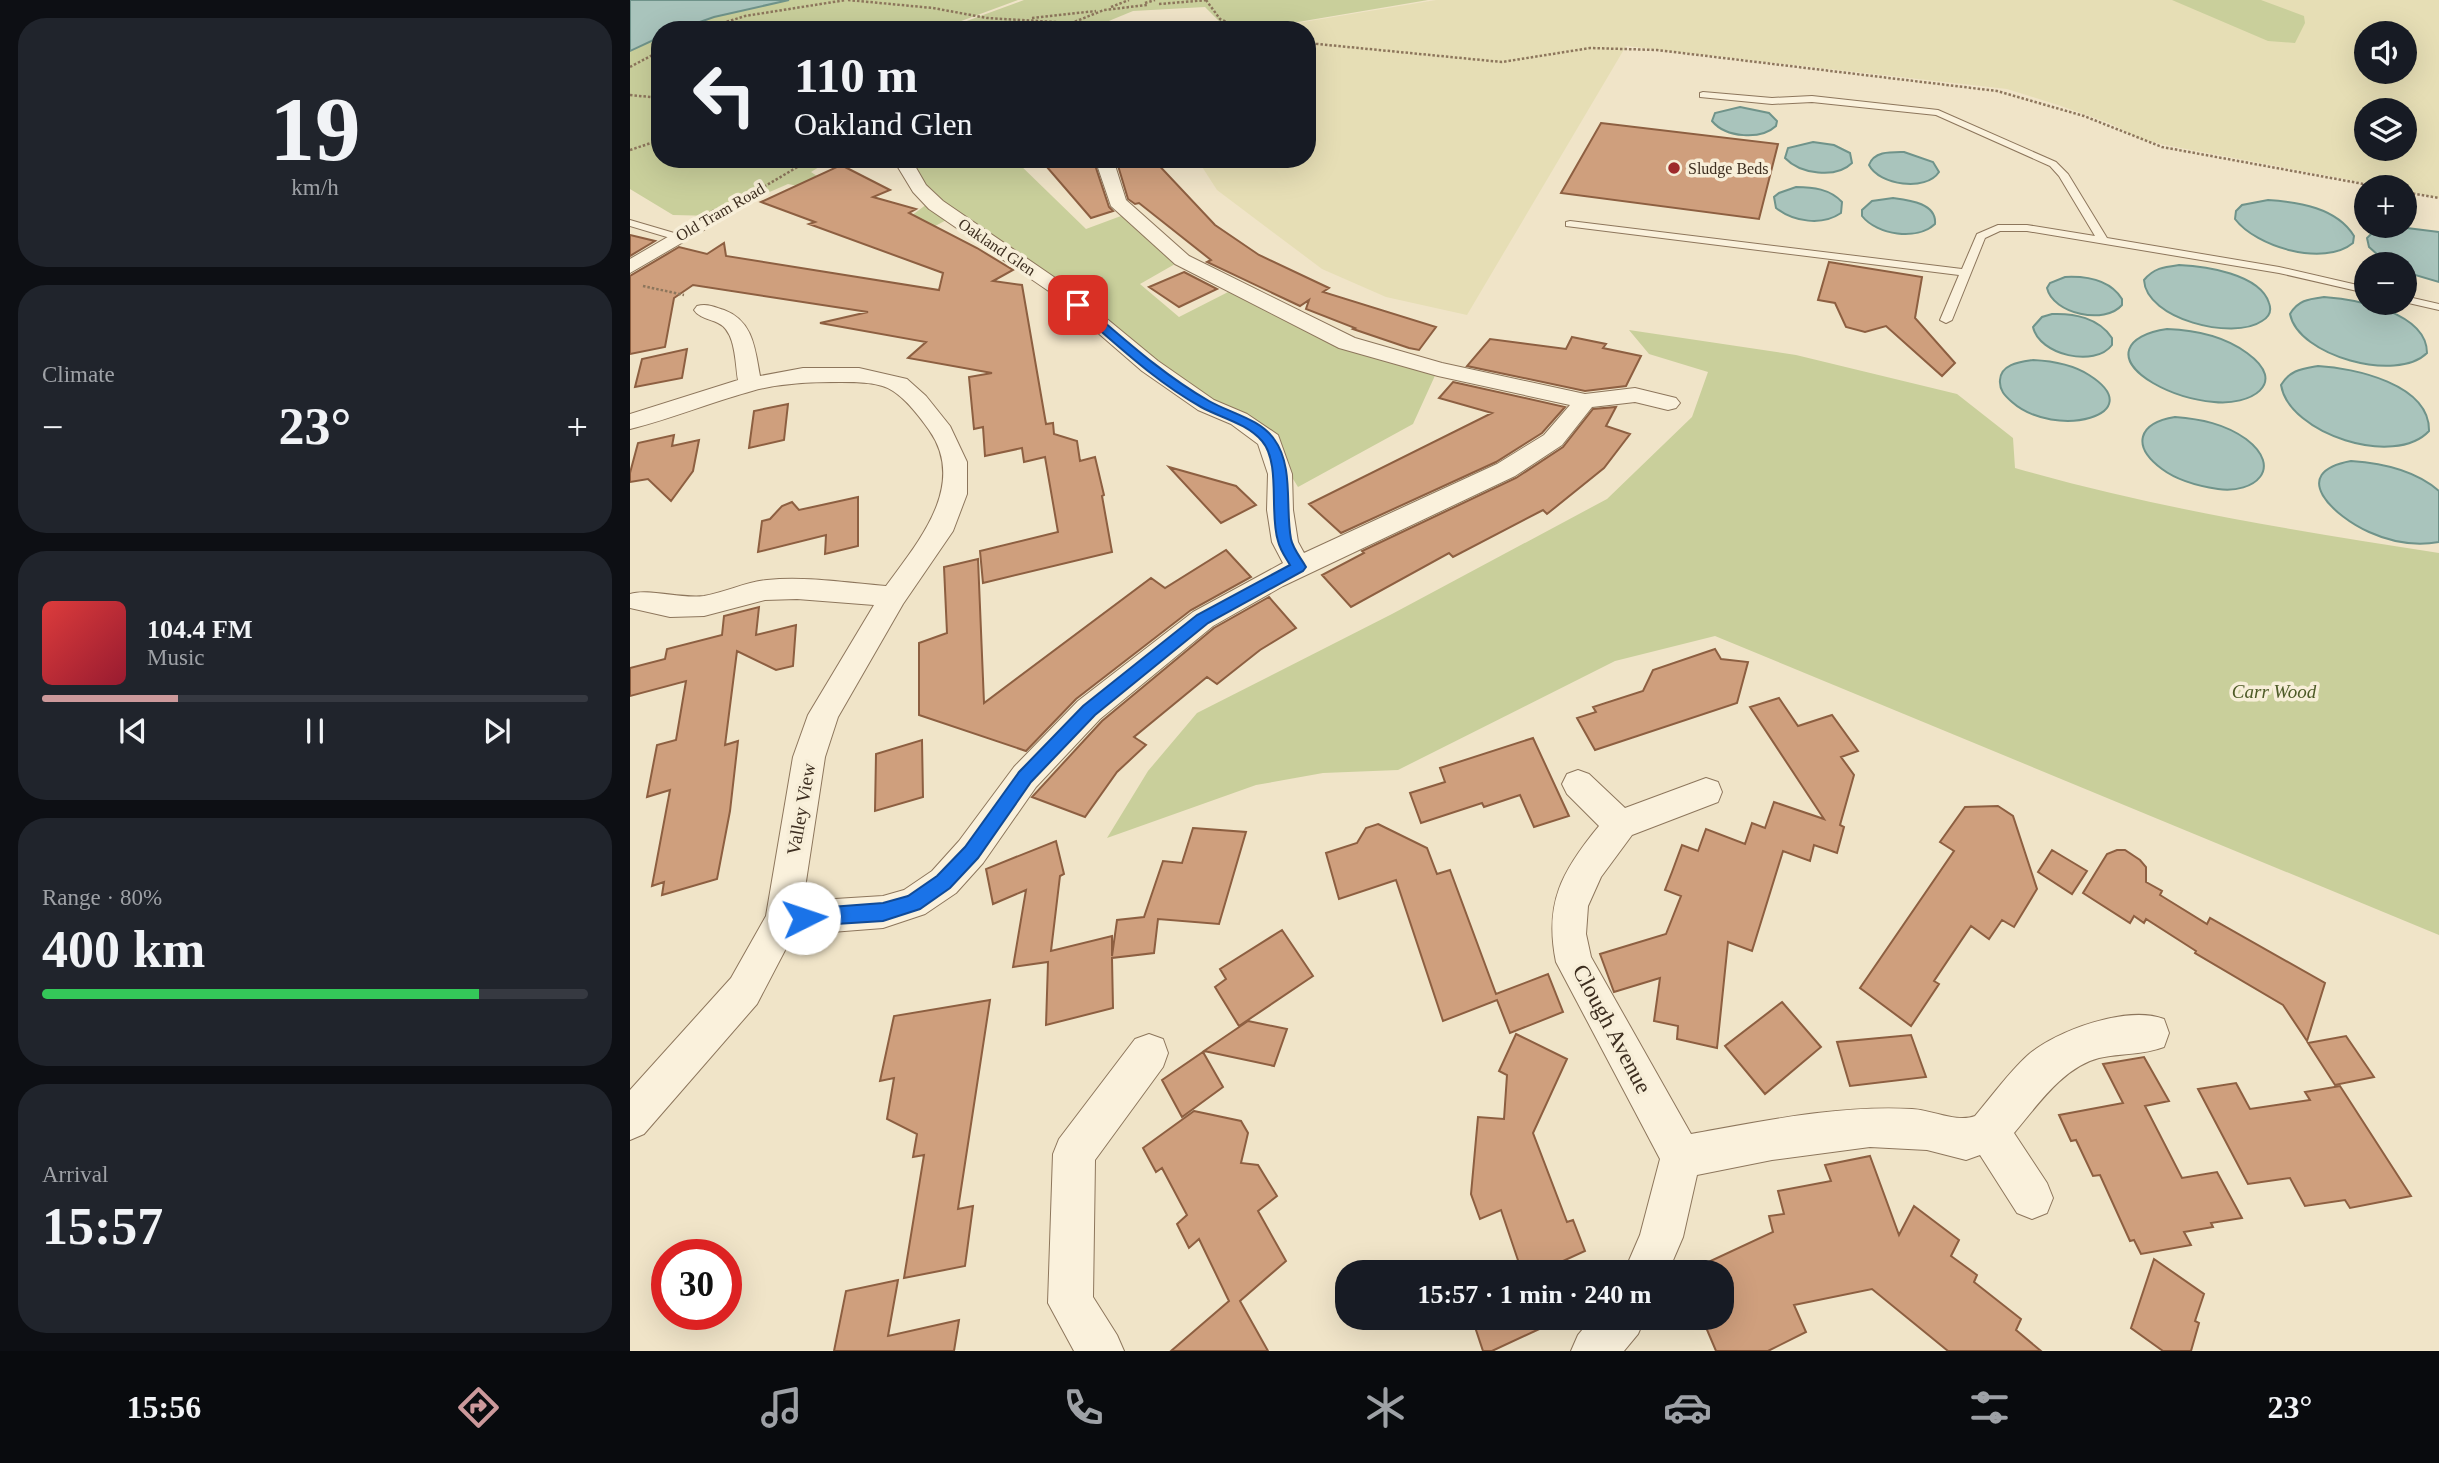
<!DOCTYPE html>
<html lang="en">
<head>
<meta charset="utf-8">
<style>
  :root { --surface:#171b24; --page:#20242c; --text:#f1f3f6; --muted:#9ea1a6; --line:#363941; --accent:#cc999b }
  body { margin:0; font-family:Georgia,serif; background:var(--page); color:var(--text); height:100vh; display:flex; flex-direction:column; font-size:26px; white-space:nowrap }
  * { box-sizing:border-box; margin:0 }
  p { font-size:23px; color:var(--muted) }
  .icon { flex:none; width:38px; height:38px; fill:none; stroke:currentColor; stroke-width:2; stroke-linecap:round; stroke-linejoin:round }
  .map { position:relative; flex:1; overflow:hidden }
  .side { display:flex; flex-direction:column; gap:18px; padding:18px; background:#0d0f14; width:630px }
  .side>* { flex:none }
  .top-card { position:absolute; left:21px; top:21px; width:665px; height:147px; border-radius:28px; box-shadow:0 7px 28px #0002; background:#171b24; color:var(--text); overflow:hidden }
  .fabs { position:absolute; left:1724px; top:21px; display:grid; gap:14px }
  .fabs a { display:grid; place-items:center; width:63px; height:63px; border-radius:50%; background:var(--surface); box-shadow:0 7px 28px #0002; font-size:35px }
  .speed { position:absolute; left:21px; top:1239px; display:flex; gap:14px; font-size:35px; font-weight:700; text-align:center }
  .speed>* { display:grid; place-content:center; width:91px; height:91px; border-radius:50%; background:var(--surface); box-shadow:0 7px 28px #0002; line-height:1 }
  .speed .limit { border:10px solid #d22; background:#fff; color:#111 }
  .pin { position:absolute; display:grid; place-items:center; width:60px; height:60px; color:#fff; margin:-30px; border-radius:14px; box-shadow:0 4px 10px #0006 }
  .me { position:absolute; width:77px; margin:-38px; rotate:86deg; stroke-linejoin:round; filter:drop-shadow(0 0 5px #0008) }
  .turn { display:flex; align-items:center; gap:24px; height:147px; padding:0 28px; font-size:32px }
  .turn .icon { width:91px; height:91px; stroke-width:2.5 }
  .turn b { display:block; font-size:49px; line-height:60px }
  .big { font-size:52px; font-weight:600; line-height:1.1 }
  .side .tile { flex:1; display:flex; flex-direction:column; justify-content:center; gap:10px; min-width:0; padding:0 24px; border-radius:28px; background:var(--page) }
  .side .dial { align-items:center; gap:0 }
  .dial b { font-size:91px; line-height:1 }
  .song { display:flex; align-items:center; gap:21px }
  .cover { width:84px; height:84px; border-radius:10px; background:linear-gradient(135deg,hsl(0 70% 55%),hsl(350 70% 35%)) }
  .played { height:7px; border-radius:4px; background:linear-gradient(90deg,var(--accent) 25%,var(--line) 25%) }
  .keys { display:flex; justify-content:space-around; direction:ltr }
  .heat { display:flex; justify-content:space-between; align-items:center; font-size:38px; direction:ltr }
  .charge { height:10px; border-radius:5px; background:linear-gradient(90deg,#34c759 80%,var(--line) 0) }
  .trip { position:absolute; left:705px; top:1260px; width:399px; height:70px; border-radius:28px; background:var(--surface); box-shadow:0 7px 28px #0002; font-weight:600; line-height:70px; text-align:center }
  .menu { display:flex; height:112px; justify-content:space-around; align-items:center; background:#090b0e; color:var(--muted) }
  .menu .icon { width:49px; height:49px }
  .menu .current { color:var(--accent) }
  .menu b { font-size:32px; color:var(--text) }
  main { display:flex; flex:1; min-height:0 }
  .map>svg:first-child { display:block }
  .farmland { fill:#e6deb5; fill-rule:evenodd }
  .green { fill:#c9cf9b }
  .water { fill:#a9c4bc; stroke:#6f938a; stroke-width:2 }
  .building { fill:#cf9f7d; stroke:#8d5f41; stroke-width:2 }
  .lines { fill:none; stroke-linecap:round; stroke-linejoin:round }
  .lane-casing { stroke:#8d765c; stroke-width:2 }
  .street-casing { stroke:#8d765c; stroke-width:2 }
  .path { stroke:#8d765c; stroke-width:2.5; stroke-dasharray:2.5 2; stroke-linecap:butt }
  .lane { fill:#faf1dc; fill-rule:evenodd }
  .street { fill:#faf1dc; fill-rule:evenodd }
  .route { fill:#1a73e8; stroke:#114b97; stroke-width:2 }
  .poi-dot { fill:#9e2a2b; stroke:#f7eed8; stroke-width:2.5 }
  .labels { text-anchor:middle; dominant-baseline:central; stroke-width:7; stroke-linejoin:round; paint-order:stroke }
  .far-poi-label { font-size:16px; fill:#3d2e20; stroke:#f7eed8; text-anchor:start }
  .far-street-label { font-size:16px; fill:#3d2e20; stroke:#f7eed8 }
  .park-label { font-size:19px; font-style:italic; fill:#4d5a26; stroke:#f7eed8 }
  .street-label { font-size:19px; fill:#3d2e20; stroke:#f7eed8 }
  .near-street-label { font-size:23px; fill:#3d2e20; stroke:#f7eed8 }
</style>
</head>
<body>
<main>
<section class="side">
<div class="tile dial"><b>19</b><p>km/h</p></div>
<div class="tile"><p>Climate</p>
<div class="heat"><a>−</a><b class="big">23°</b><a>+</a></div>
</div>
<div class="tile">
<div class="song"><i class="cover"></i><div><b>104.4 FM</b><p>Music</p></div></div>
<div class="played"></div>
<div class="keys"><svg class="icon" aria-label="previous" viewBox="0 0 24 24"><path d="M18 5L8 12l10 7zM5 5v14"/></svg><svg class="icon" aria-label="pause" viewBox="0 0 24 24"><path d="M8 5v14M16 5v14"/></svg><svg class="icon" aria-label="next" viewBox="0 0 24 24"><path d="M6 5l10 7-10 7zM19 5v14"/></svg></div>
</div>
<div class="tile"><p>Range · 80%</p><b class="big">400 km</b><div class="charge"></div></div>
<div class="tile"><p>Arrival</p><b class="big">15:57</b></div>
</section>
<div class="map">
<svg width="1809" height="1351" viewBox="0 0 1809 1351">
  <rect width="100%" height="100%" fill="#f0e4c8"/>
  <path class="farmland" d="M806,0h1003v198l-34,-7 -1,-4h-17l-222,-42 -24,-6 -32,-16 -48,-17 -54,-17 -381,-43 -159,269 -81,-18 -64,-28 -105,-79 -20,-31h110v-129h-52zM1736,33h38v39h-38zM1736,110h38v39h-38z"/>
  <path class="green" d="M0,0h388l-81,30h-277v84l-4,1h4v44h172l-21,13 15,10 -23,5 -15,-3 -74,32 -41,-1 -43,-26z
    M394,0h404l-130,22 -66,6 -12,-6 -15,-15 -72,4 -46,19h-145z
    M1542,0h89l43,16 1,7 -10,20 -27,-2z
    M272,159h112l72,70 43,-16 53,47 -42,24 39,33 57,-29 111,55 91,26 -25,55 -115,63 -29,-47 -317,-223 -28,15 -25,-7 28,-21z
    M999,330l167,25 161,39 56,44 2,30c139,40 281,63 424,85v382l-724,-299 -100,25 -217,109 -75,3 -67,12 -149,53 41,-67 49,-58 195,-99 215,-115 85,-82 16,-45 -59,-18z"/>
  <path class="water" d="M0,0h159l-75,17 -37,13h-17v7l-30,14z
    M1110,107l29,6 8,8 -1,5c-15,14 -50,12 -64,-5l3,-8z
    M1183,142l21,3 16,8 2,10c-16,16 -52,11 -67,-5l3,-10z
    M1274,152l29,10 6,10c-13,20 -60,13 -70,-7 5,-14 22,-13 35,-13z
    M1166,187c17,0 34,2 46,15l-1,11c-19,13 -47,9 -65,-5l-2,-11 5,-4z
    M1263,198c15,2 44,5 42,26 -18,17 -58,11 -73,-8v-6l10,-9z
    M1638,200c31,2 69,8 86,36l-1,7c-29,24 -97,4 -118,-24l1,-8 6,-6z
    M1769,227l40,5v50l-34,-10 -1,-8h-16l-19,-17 -2,-9 6,-6 11,-4z
    M1549,265c26,1 81,9 90,38 3,8 0,14 -7,18 -29,20 -116,-2 -118,-41 10,-12 20,-13 35,-15z
    M1435,277c21,-1 45,3 57,22v6c-17,20 -69,9 -75,-17l3,-5z
    M1694,297c31,2 103,15 103,56 -30,30 -129,3 -137,-39 8,-14 19,-15 34,-17z
    M1422,314c22,-1 47,4 60,24v7c-17,23 -73,10 -79,-18l9,-10z
    M1537,329c28,1 57,7 80,24 43,31 2,53 -33,49 -22,-2 -42,-8 -61,-19 -40,-24 -28,-48 14,-54z
    M1403,360c20,1 39,4 56,15 63,40 -34,65 -77,27 -7,-6 -13,-12 -12,-22 1,-16 20,-18 33,-20z
    M1688,366c36,2 112,18 111,65 -34,37 -140,3 -148,-46 9,-15 20,-16 37,-19z
    M1545,417c26,2 50,7 71,22 38,29 9,55 -28,50 -20,-3 -40,-8 -56,-20 -31,-23 -24,-46 13,-52z
    M1721,461c31,2 64,9 88,30v51c-23,4 -48,0 -70,-10 -34,-15 -83,-59 -18,-71z"/>
  <path class="building" d="M971,123l177,21 -19,75 -198,-26z
    M410,159h53l16,48 4,4 -22,7z
    M486,159h37l62,66 44,30 70,33 -6,4 113,35 -17,23 -10,-2 -56,-19 2,-1 -49,-19 3,-9 -9,6 -93,-44 4,-2 -72,-57 -4,1 -7,-5z
    M211,165l49,25 -17,7 43,12 -7,4 68,35 36,22 -20,11 29,4 24,139 7,-1 1,11 23,7 3,20 15,-4 9,38 -2,1 10,56 -129,31 -3,-32 78,-19 -13,-75 -21,5 -2,-14 -37,8 -2,-29 -9,2 -5,-52 23,-4 -84,-15 18,-16 -106,-19 48,-11 -175,-27 -19,13 -9,49 -35,7v-78l49,-29 28,7 17,-11 2,13 213,34 4,-17 -134,-49 6,-2 -54,-20z
    M0,235l25,6 -25,15z
    M1199,262l93,15 -7,41 40,45 -13,13 -56,-50 -21,6 -19,-5 -11,-24 -17,-3z
    M554,272l33,17 -38,18 -30,-20z
    M942,337l34,7 -3,4 38,8 -15,30 -41,5 -118,-25 23,-27 76,10z
    M57,349l-5,29 -47,9 7,-28z
    M823,382l112,25 -23,26 -46,29 -155,71 -32,-29 183,-91 -53,-15z
    M158,404l-4,36 -35,8 5,-37z
    M986,407l-10,19 24,8 -26,34 -57,46 -4,-4 -90,47 -4,-4 -98,54 -29,-32 42,-22 -2,-2 154,-73 47,-31 30,-38z
    M44,435l-2,11 27,-6 -6,31 -22,30 -23,-22 -18,3v-9l8,-30z
    M539,467l67,19 20,19 -35,18z
    M228,497v49l-33,8 1,-19 -68,17 4,-31 8,-2 12,-13 10,-4 7,8z
    M596,550l25,27 -60,33 -115,89 -50,52 -107,-36v-72l28,-10 -3,-66 34,-8 6,144 167,-125 14,10z
    M639,597l27,31 -36,22 -43,34 -10,-7 -73,60 12,8 -29,27 -32,45 -53,-20 70,-76 112,-93z
    M129,607l-3,28 40,-10 -3,41 -17,4 -39,-19 -12,94 13,-4 -8,70 -13,68 -55,16 2,-13 -12,4 18,-96 -23,7 10,-52 19,-5 10,-59 -56,15v-28l35,-9 2,-10 55,-14 2,-19z
    M1085,649l6,10 27,3 -11,41 -142,47 -18,-32 19,-6 -3,-5 50,-16 10,-21z
    M1149,698l19,28 34,-11 26,36 -17,6 13,18 -14,50 4,2 -7,26 -23,-8 -4,16 -27,-10 -31,100 -24,-9 -11,106 -40,-9 1,-13 -24,-5 6,-43 -46,14 -14,-38 66,-20 15,-38 -16,-6 7,-18 10,-27 16,6 8,-22 39,15 7,-21 13,5 9,-26 50,17 -74,-112z
    M903,738l36,78 -35,11 -14,-32 -36,12 -2,-4 -61,20 -11,-30 35,-11 -5,-14z
    M292,740l1,57 -48,14 1,-57z
    M1368,806l15,10 24,73 -23,38 -12,-7 -13,19 -18,-13 -37,55 5,3 -28,42 -51,-38 94,-137 -14,-9 25,-35z
    M748,824l49,24 10,26 13,-4 46,124 52,-20 15,38 -53,21 -13,-33 -54,21 -47,-141 -57,19 -13,-46 31,-10 9,-15z
    M563,828l53,4 -27,92 -61,-5 -4,34 -42,5 1,50 -67,17 2,-63 -35,5 13,-77 -33,14 -7,-35 70,-28 8,33 -4,2 -9,75 61,-15v20l5,-36 27,-3 19,-56 19,2z
    M1422,850l35,21 -15,23 -34,-22z
    M1487,850h8l15,10 6,7v15l16,9 -2,4 47,29 3,-6 115,65 -18,58 -24,-36 -88,-52 1,-2 -50,-32 -2,4 -10,-7 -4,7 -47,-30 24,-39z
    M652,930l31,46 -74,50 -24,-39 11,-8 -6,-10z
    M360,1000l-32,209 15,-3 -8,60 -61,12 20,-123 -11,2 4,-23 -30,-15 7,-41 -14,3 14,-65z
    M1152,1002l39,45 -56,47 -40,-48z
    M618,1021l39,8 -13,37 -70,-15z
    M886,1034l51,25 -34,74 34,89 6,-2 12,31 -46,21h-17l-21,-62 -21,9 -9,-25 7,-77 26,2 3,-44 -8,-4z
    M1281,1035l15,42 -76,9 -13,-44z
    M1716,1036l28,41 -39,8 -27,-42z
    M573,1052l20,35 -41,30 -20,-37z
    M1514,1057l25,44 -24,5 37,72 35,-6 25,46 -31,5 2,4 -29,5 7,13 -50,9 -7,-14 -4,1 -30,-66 -7,1 -17,-36 -5,1 -12,-26 64,-12 -20,-39z
    M1606,1083l14,26 60,-9 -5,-8 35,-6 71,110 -61,12 -5,-8 -40,6 -15,-28 -42,6 -50,-95z
    M564,1111l47,10 7,12 -7,30 17,2 19,31 -19,15 28,50 -46,40 28,50h-97l58,-50 -30,-62 -10,9 -12,-24 10,-9 -25,-47 -6,4 -13,-24z
    M1240,1156l29,79 15,-29 45,34 -8,16 26,19 -3,7 47,37 -5,11 25,21h-93l-76,-62 -78,16 12,27 -38,19h-52l-14,-33h20v-46h-35l86,-40 -4,-16 15,-2 -6,-23 53,-10 -6,-16z
    M1524,1259l50,35 -9,27 4,2 -8,28h-28l-32,-23z
    M268,1280l-10,56 71,-16 -5,31h-120l12,-60z
    M842,1318h91l-71,33h-9z"/>
  <g class="lines">
    <g class="lane-casing">
      <path id="lane" d="M1073,92l69,6 40,-2 126,14 118,52 12,12 39,64 172,29 87,20v6l-87,-20 -252,-42h-27l-15,7 -33,82 -6,3 -6,-3 19,-45 -393,-49v-4l4,-1 392,48 15,-35 21,-9h29l68,11 -36,-60 -9,-10 -114,-51 -124,-13 -40,2 -72,-7v-4z
        M0,220l51,15 1,2 -5,3 -47,-14z
        M1774,296l35,8v6l-35,-8z"/>
    </g>
    <g class="street-casing">
      <path id="street" d="M527,22l7,4 -2,3 -30,1z
        M263,159h18l15,26 17,16 124,85 91,75 56,39 33,14 31,21 14,39 1,36 5,32 6,11 193,-89 47,-29 26,-30 -132,-29 -99,-28 -164,-84 -64,-58 -16,-47h18l13,41 63,56 166,82 87,25 143,31 50,-6 41,10 4,5 -4,5 -8,2 -33,-8 -43,5 -30,38 -47,31 -232,110 -70,40 -113,93 -64,68 -53,76 -27,30 -31,21 -42,14 -90,7 -36,69 -113,130 -14,6v-50l101,-112 35,-62 27,-159 15,-42 66,-110 -77,-6 -32,1 -61,16 -34,1 -40,-9v-14c18,-6 51,5 74,2 22,-4 42,-14 63,-16 39,-4 80,3 119,6 32,-44 82,-101 43,-156 -10,-14 -22,-30 -36,-39 -13,-9 -36,-9 -52,-9 -30,0 -60,1 -89,9 -41,11 -81,28 -122,38v-15l108,-34c-3,-17 -2,-49 -20,-57 -8,-4 -19,-5 -24,-13l3,-4c10,-3 17,1 27,4 29,11 31,38 36,66l43,-8h56l48,11 19,17 24,30 17,36v32l-14,37 -50,73 -65,113 -13,40 -22,144 80,-5 21,-6 28,-19 27,-30 55,-74 64,-66 115,-89 90,-49 -11,-21 -5,-32 1,-36 -10,-30 -27,-20 -33,-14 -56,-39 -89,-77 -124,-85 -16,-17z
        M84,210l9,6 -2,4 -91,53v-14z
        M948,770l11,4 36,34 81,-30 12,4 4,10 -4,10 -86,33 -31,42 -13,29 -2,28 5,23 100,177c73,-13 147,-29 221,-25 20,1 45,14 63,7 17,-20 34,-44 53,-61 29,-25 100,-50 136,-36l5,14 -5,14c-21,8 -43,6 -65,11 -36,9 -62,48 -85,75l33,50 6,15 -6,15 -15,6 -15,-6 -37,-58 -14,5 -39,-10 -57,-3 -98,13 -75,15 -14,62 -15,35h-44l16,-37 20,-76 -104,-197c-12,-59 6,-91 43,-136l-32,-32 -5,-10 5,-10z
        M519,1034l14,5 5,14 -5,14 -68,93 -2,137 24,38 7,16h-50l-26,-48 5,-149 6,-15 76,-100z
        M962,1318h53l-7,16 -14,17h-53l7,-16z"/>
    </g>
    <path class="path" d="M218,0l85,8 54,10 85,5
      M576,0l14,19 24,11
      M515,3l10,-3
      M529,4l49,-4
      M481,7l18,-7
      M402,18l64,-7
      M71,30l44,-14 101,-16
      M353,30l33,-9
      M424,30l50,-20 43,-5
      M677,43l195,19 88,-14 67,2 340,41 87,25 78,31 218,40
      M0,67l30,-16
      M0,95l30,3
      M0,150l30,-10
      M1774,192l35,6
      M103,205l78,-46
      M13,286l41,9"/>
    <use href="#lane" class="lane"/>
    <use href="#street" class="street"/>
  </g>
  <path class="route" d="M444,303h8c40,34 81,72 127,98 21,12 51,18 65,38 20,27 11,68 17,100 2,10 10,19 15,28l-3,4 -95,52 -113,92 -64,67 -53,76 -28,30 -30,21 -37,12 -79,5 -6,-2 -3,-6 3,-7 6,-2 79,-6 25,-7 29,-20 28,-29 54,-75 64,-66 114,-91 93,-50c-4,-7 -10,-15 -12,-24 -9,-27 3,-78 -16,-100 -16,-18 -41,-23 -61,-34 -47,-26 -87,-65 -127,-99z"/>
  <circle class="poi-dot" cx="1044" cy="168" r="7"/>
  <g class="labels">
    <g class="far-poi-label">
      <text x="1058" y="168">Sludge Beds</text>
    </g>
    <g class="far-street-label">
      <text transform="translate(90 212) rotate(-30)">Old Tram Road</text>
      <text transform="translate(367 247) rotate(34)">Oakland Glen</text>
    </g>
    <g class="park-label">
      <text x="1644" y="691">Carr Wood</text>
    </g>
    <g class="street-label">
      <text transform="translate(171 809) rotate(-80)">Valley View</text>
    </g>
    <g class="near-street-label">
      <text transform="translate(982 1029) rotate(62)">Clough Avenue</text>
    </g>
  </g>
</svg>
<div class="fabs">
<a><svg class="icon" aria-label="sound" viewBox="0 0 24 24"><path d="M4 9h4l5-4v14l-5-4H4zM17 9q2 3 0 6"/></svg></a>
<a><svg class="icon" aria-label="layers" viewBox="0 0 24 24"><path d="M12 4l9 5-9 5-9-5zM3 14l9 5 9-5"/></svg></a>
<a>+</a>
<a>−</a>
</div>
<div class="speed"><div class="limit">30</div></div>
<div class="pin" style="left:448px;top:305px;background:#d93025"><svg class="icon" aria-label="arrive" viewBox="0 0 24 24"><path d="M6 21V4h12l-3 4 3 4H6"/></svg></div>
<svg class="me" style="left:174px;top:918px" viewBox="-20 -20 40 40"><circle r="19" fill="#fff"/><path d="M0-13L10 11 0 6-10 11z" fill="#1a73e8"/></svg>
<div class="trip">15:57 · 1 min · 240 m</div>
<div class="top-card">
<div class="turn"><svg class="icon" aria-label="left" viewBox="0 0 24 24"><path d="M17 20v-9H6M10 6l-5 5 5 5"/></svg><div><b>110 m</b>Oakland Glen</div></div>
</div>
</div>
</main>
<nav class="menu">
<b>15:56</b>
<svg class="icon current" aria-label="directions" viewBox="0 0 24 24"><path d="M12 3l9 9-9 9-9-9zM9 14v-3h6M13 9l2 2-2 2"/></svg>
<svg class="icon" aria-label="music" viewBox="0 0 24 24"><path d="M9 18V5l10-2v13"/><circle cx="6" cy="18" r="3"/><circle cx="16" cy="16" r="3"/></svg>
<svg class="icon" aria-label="phone" viewBox="0 0 24 24"><path d="M5 4h4l2 5-3 2q2 4 5 5l2-3 5 2v4C11 20 4 13 5 4z"/></svg>
<svg class="icon" aria-label="climate" viewBox="0 0 24 24"><path d="M12 3v18M4 7l16 10M4 17L20 7"/></svg>
<svg class="icon" aria-label="car" viewBox="0 0 24 24"><path d="M5 17H2v-5l4-1 3-4h7l3 4 3 1v5h-3M9 17h6M6 11h13"/><circle cx="7" cy="17" r="2"/><circle cx="17" cy="17" r="2"/></svg>
<svg class="icon" aria-label="filters" viewBox="0 0 24 24"><path d="M4 7h16M4 17h16"/><circle cx="9" cy="7" r="2"/><circle cx="15" cy="17" r="2"/></svg>
<b>23°</b>
</nav>
</body>
</html>
